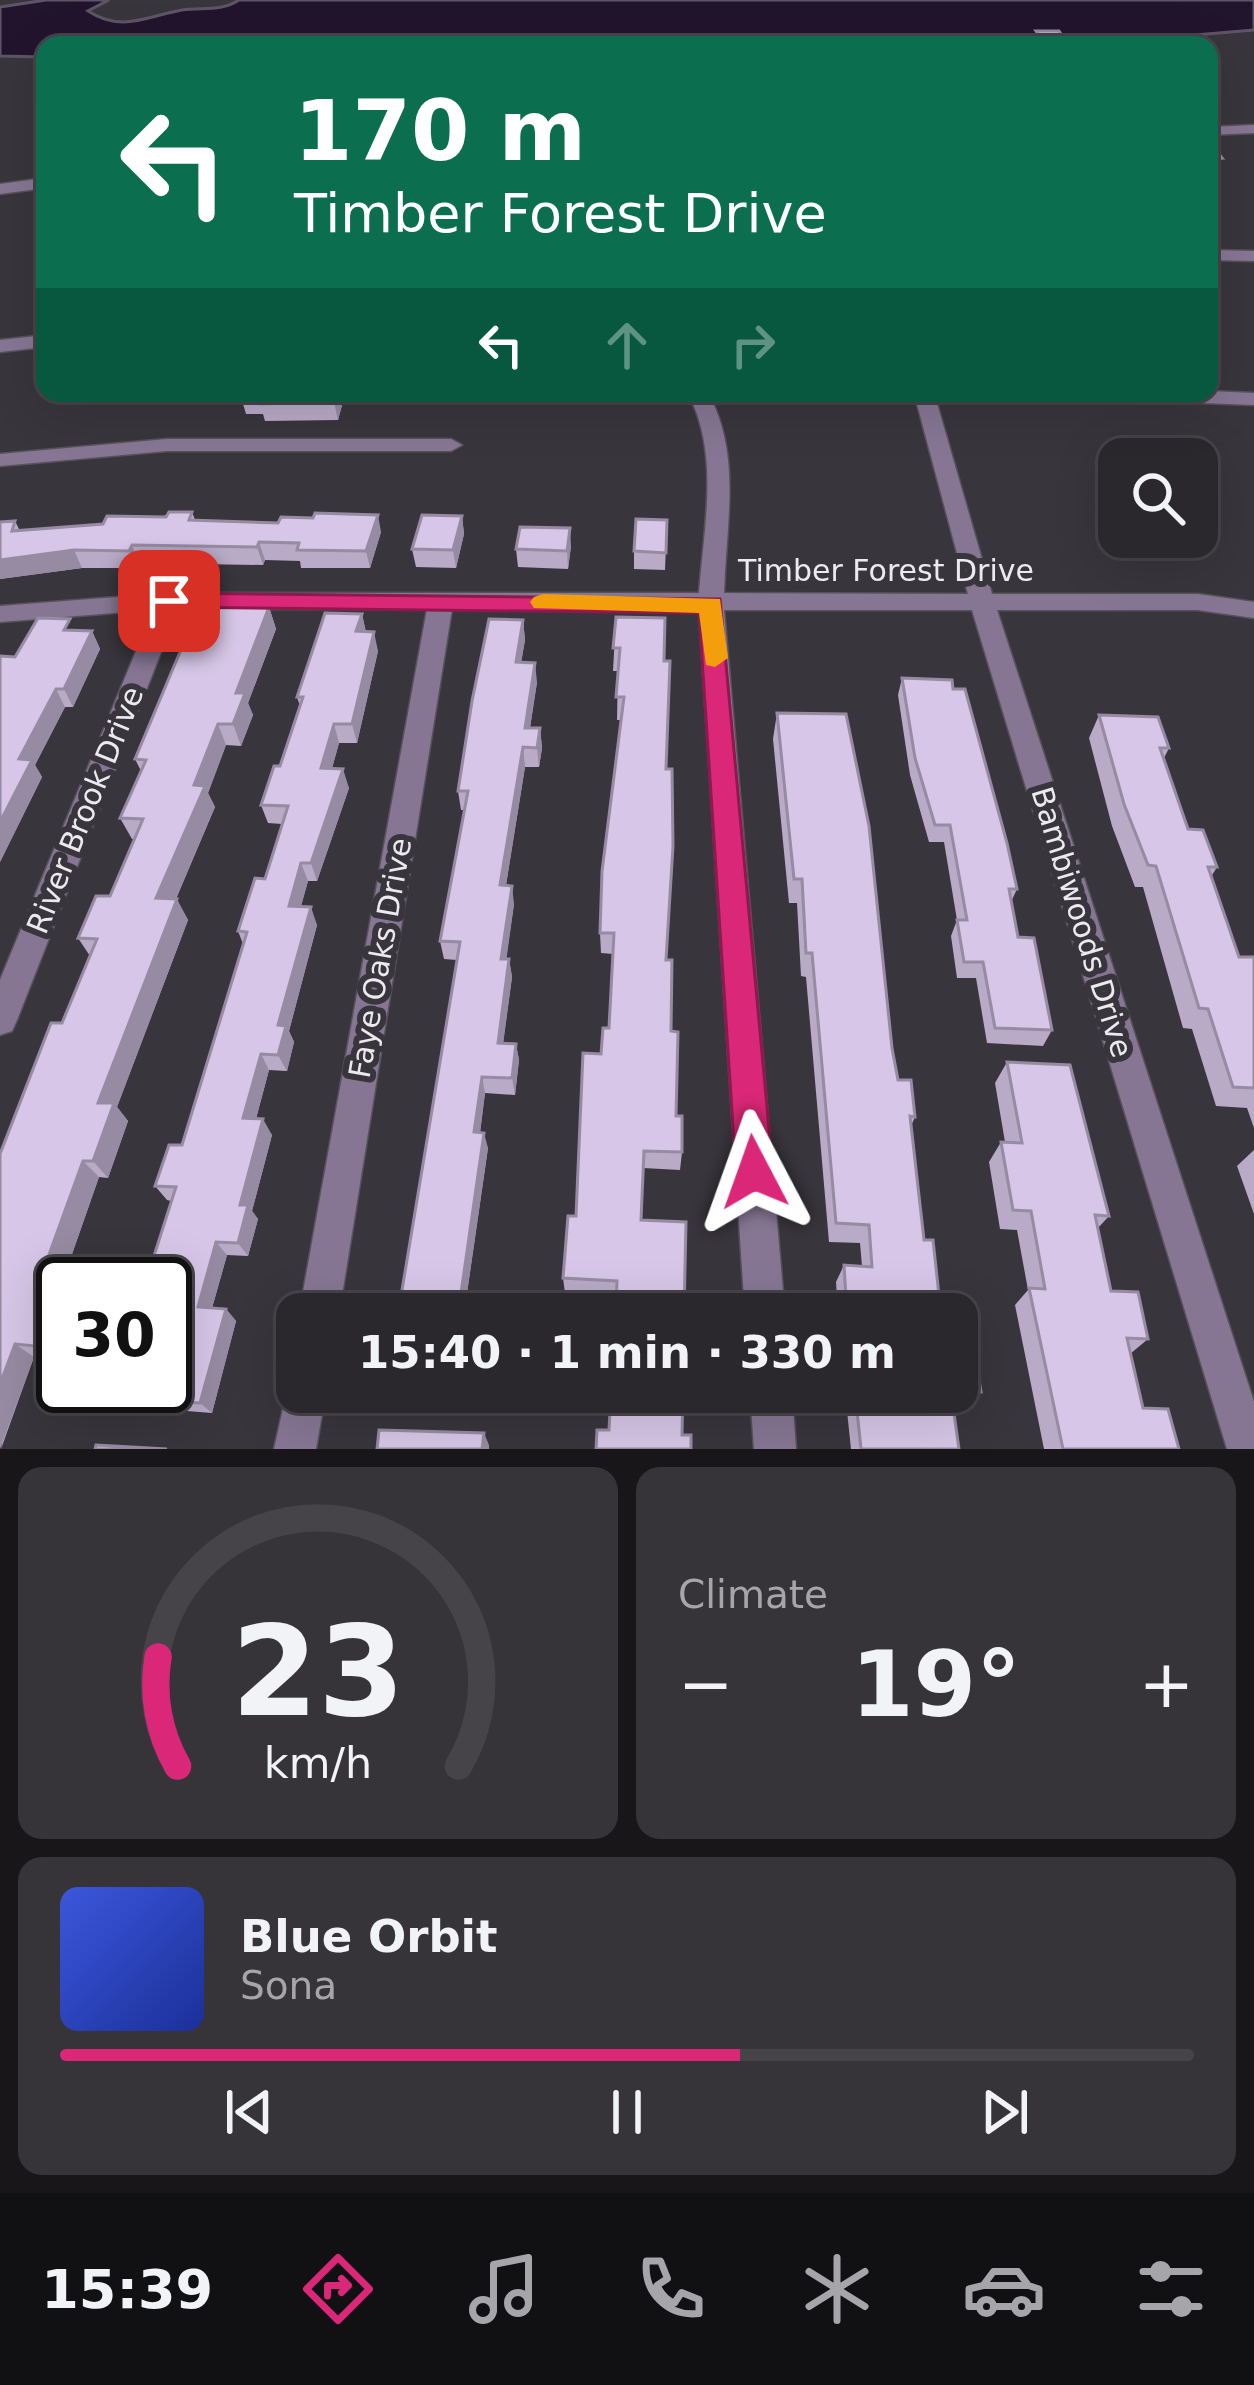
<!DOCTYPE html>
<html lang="en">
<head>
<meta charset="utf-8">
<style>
  :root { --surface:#2b282d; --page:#373439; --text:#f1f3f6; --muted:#a6a6aa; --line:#474449; --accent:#db2777 }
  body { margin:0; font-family:"DejaVu Sans",sans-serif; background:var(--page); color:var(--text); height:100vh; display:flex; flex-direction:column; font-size:45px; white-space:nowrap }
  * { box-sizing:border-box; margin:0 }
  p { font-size:39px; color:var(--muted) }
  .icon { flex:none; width:66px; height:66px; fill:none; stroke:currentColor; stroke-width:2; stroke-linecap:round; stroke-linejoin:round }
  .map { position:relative; height:1449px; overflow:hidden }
  .drawer { display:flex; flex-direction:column; gap:18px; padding:18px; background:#181619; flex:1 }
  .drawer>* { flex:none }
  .guide { position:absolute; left:36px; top:36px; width:1182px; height:366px; border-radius:24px; box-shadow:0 12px 48px #0002,0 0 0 3px var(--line); background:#0b6e4f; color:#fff; overflow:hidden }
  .tools { position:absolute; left:1098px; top:438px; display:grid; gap:24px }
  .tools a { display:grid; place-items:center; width:120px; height:120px; border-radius:24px; background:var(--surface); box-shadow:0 12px 48px #0002,0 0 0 3px var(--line); font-size:60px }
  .speed { position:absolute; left:36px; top:1257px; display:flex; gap:24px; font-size:60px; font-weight:700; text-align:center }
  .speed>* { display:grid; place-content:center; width:156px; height:156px; border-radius:50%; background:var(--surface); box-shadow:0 12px 48px #0002,0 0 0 3px var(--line); line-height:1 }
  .speed .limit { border:6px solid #111; border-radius:18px; background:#fff; color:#111 }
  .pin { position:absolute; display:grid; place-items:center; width:102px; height:102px; color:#fff; margin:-51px; border-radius:24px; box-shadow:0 6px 18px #0006 }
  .me { position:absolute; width:132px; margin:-66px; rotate:356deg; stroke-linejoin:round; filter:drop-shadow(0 0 9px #0008) }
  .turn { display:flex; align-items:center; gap:42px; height:252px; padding:0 60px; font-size:54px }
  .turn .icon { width:156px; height:156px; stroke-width:2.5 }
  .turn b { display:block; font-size:84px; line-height:102px }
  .lanes { display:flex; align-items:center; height:114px; padding:0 60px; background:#0003; justify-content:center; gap:60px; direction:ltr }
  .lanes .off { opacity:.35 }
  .big { font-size:90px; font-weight:800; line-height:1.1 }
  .drawer .tile { flex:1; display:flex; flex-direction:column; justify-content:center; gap:18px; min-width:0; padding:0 42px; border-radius:24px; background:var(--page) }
  .drawer .dial { align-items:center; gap:0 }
  .dial svg { height:312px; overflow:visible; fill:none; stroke:var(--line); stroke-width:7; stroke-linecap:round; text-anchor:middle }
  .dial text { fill:var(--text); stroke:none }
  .song { display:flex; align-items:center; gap:36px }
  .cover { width:144px; height:144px; border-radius:18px; background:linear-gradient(135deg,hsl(230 70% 55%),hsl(230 70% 35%)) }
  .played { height:12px; border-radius:6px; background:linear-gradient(90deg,var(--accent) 60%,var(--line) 60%) }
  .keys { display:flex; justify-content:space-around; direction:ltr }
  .heat { display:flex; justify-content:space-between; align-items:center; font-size:66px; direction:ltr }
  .drawer .tiles { flex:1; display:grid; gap:18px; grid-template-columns:1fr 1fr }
  .tile:last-child { grid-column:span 2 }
  .trip { position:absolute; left:276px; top:1293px; width:702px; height:120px; border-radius:24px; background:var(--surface); box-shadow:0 12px 48px #0002,0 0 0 3px var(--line); font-weight:800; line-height:120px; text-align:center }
  .dock { display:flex; height:192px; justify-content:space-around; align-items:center; background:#111012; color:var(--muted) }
  .dock .icon { width:84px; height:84px }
  .dock .current { color:var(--accent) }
  .dock b { font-size:54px; color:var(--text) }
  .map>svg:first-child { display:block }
  .water { fill:#22142d; stroke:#5f5467; stroke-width:3 }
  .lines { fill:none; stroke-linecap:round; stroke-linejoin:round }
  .minor-casing { stroke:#565259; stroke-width:3 }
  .minor { fill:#867694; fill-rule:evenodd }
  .wall { fill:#b9aac7 }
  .shaded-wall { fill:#968ba2 }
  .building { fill:#d7c6e7; stroke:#968ba2; stroke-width:3 }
  .route { fill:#db2777; stroke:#8e194d; stroke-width:3 }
  .slow { fill:#f59e0b }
  .labels { text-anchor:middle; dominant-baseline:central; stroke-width:12; stroke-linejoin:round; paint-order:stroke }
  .street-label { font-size:30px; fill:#edeaef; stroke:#39353c }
</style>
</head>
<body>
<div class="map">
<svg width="1254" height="1449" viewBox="0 0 1254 1449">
  <rect width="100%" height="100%" fill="#39353c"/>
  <path class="water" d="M46,0h63l-21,11c34,22 59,5 94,-1 21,-3 39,2 57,-10h1015v30l-177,15h-1032v12l-45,-1v-49z"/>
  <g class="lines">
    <g class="minor-casing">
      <path id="minor" d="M1254,125v8l-45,2v-8z
        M45,178v10l-45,6v-10z
        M1209,250l45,1v10l-45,-1z
        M45,335v12l-45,5v-12z
        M1209,391l45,2v12l-78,-3 -10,-6z
        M688,393h20c34,62 18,131 16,200l244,1 -54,-201h20l58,201h206l56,8v16l-56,-8h-201l257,792v47h-27l-255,-839h-248l61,704h-40l-46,-704 -247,-1 -113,705h-40l128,-705h-249l-161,411 -5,11 -12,4v-55l153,-370 -153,12v-16l169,-13h530c5,-68 21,-138 -11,-200z
        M167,439h284l11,6 -11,6h-284l-167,15v-12z
        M297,1375v17h29l-10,57h-42l16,-72z
        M750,1392h42l4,57h-42z"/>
    </g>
    <use href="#minor" class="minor"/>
  </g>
  <path class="wall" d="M1036,31l32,14h-33l-1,-3z
    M1209,141l13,17 -9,22h-4z
    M243,393h100l1,5 -6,22 -73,1 -2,-7h-17l-5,-17z
    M192,512l3,8 186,12 -11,36h-69l-1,-7 -35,-1 -2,5 -124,-2 -2,5h-55l-82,11 15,-58 5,10 83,-7z
    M462,516l2,18 -8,34 -40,-1 -4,-18z
    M667,520l-2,50 -31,-1v-18z
    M571,546l-3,23 -50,-2 -2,-18z
    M269,607l7,22 -28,74 5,12 -12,31 -15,-1 -18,48 7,14 -39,92 12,21 -71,187 11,14 -20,57 -9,-1 -35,100 -11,81 -19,-1 -33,92 61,-426 28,-67 -12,-18 32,-42 24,-57h-2l-12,-21 21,-47 -6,-12 81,-144z
    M362,614l4,18 12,19 -21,92h-18l-7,25 17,20 -32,93h-9l-7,25 16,19 -28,106 5,11 -7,29 -18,-1 -13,49 16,16 -20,76 6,8 -10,37 -21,-1 -15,53 14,1 10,12 -24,92 -51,-4 -13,-9 30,-102 -13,-1 6,-96 -4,-1 -12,-14 27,-41 61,-201 -5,-13 27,-52 17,-55 -14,-1 -7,-18 19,-39 20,-60 -3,-9z
    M616,617l48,44 2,299 10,156 6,36 -2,18 -37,-2 -26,128 -52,-3 -2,-15 13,-62 25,-162 8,-26 4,-74 -12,-1 -1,-20 21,-213h-4l1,-49h-5z
    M523,620l2,20 -4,22 16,20 -7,46h10l2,20 -3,19h-14l-19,118 8,19 -8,55h3l3,18 -9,66 13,1 3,16 -4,35 -30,-2 -5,40 8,15 -24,166h-66l59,-354 -13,-1 -4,-18 25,-131h-4l-3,-19z
    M75,630l17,1 8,18 -27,58h-8l-30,58 7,12 -42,85 15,-205z
    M902,678l51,11 64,200 -6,13 7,35 34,93 -9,16 -56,-3 -11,-65h-19l-6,-42 6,-16 -13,-78h-15l-19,-67 -12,-80z
    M777,713l115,335 6,32 17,37 -4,9 13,114 17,74h-103l-2,-32 8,-17 18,1 -2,-23 -31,-1 -23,-265 -5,-1 -4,-73h-8l-16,-164z
    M1099,715l70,33 -5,10 24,71 29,38 -6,10 28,80h15v171l-7,-20 -31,-2 -24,-77 -9,-1 -40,-141h-8l-23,-61 -23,-88z
    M1007,1062l102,154 -11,12 13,63 37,48 -18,15 13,54 36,41h-135l-29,-144 13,-15 -11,-60 -17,-1 -11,-67 12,-20h4l-10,-59z
    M1254,1150v64l-17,-48z
    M495,1392l-2,18 -102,-6 -7,-11z
    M845,1392h136l-13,13h-15l6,44h-108z"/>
  <path class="shaded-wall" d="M337,393h6l1,5 -6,22 -4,-18z
    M378,515l3,17 -11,36 -4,-17z
    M462,516l2,18 -8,34 -3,-18z
    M570,528l1,18 -3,23 -1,-18z
    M259,542l6,18 -2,5 -6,-18z
    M132,545l7,18 -2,5 -8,-17z
    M74,550l8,18 -82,11v-19z
    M269,607l7,22 -28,74 5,12 -12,31 -8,-22 3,-31z
    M362,614l4,20 -10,-3z
    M523,620l2,20 -7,42 -2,-20z
    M92,631l8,18 -27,58 -9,-18z
    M374,632l4,19 -21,92 -5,-19z
    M535,663l2,19 -10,65 -2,-19z
    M56,689l9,18 -30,58 7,12 -42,85v-40l19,-63z
    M218,724l8,21 -18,48 7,14 -48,112 -11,-21 38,-113z
    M334,724l5,19 -12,44 -6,-19z
    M540,728l2,20 -3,19 -2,-19z
    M523,747l2,20 -22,137 -3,-19z
    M343,769l6,19 -32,93 -6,-18z
    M301,863l7,18 -12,43 -7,-18z
    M512,886l2,18 -10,73 -3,-18z
    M177,899l11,21 -71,187 11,14 -20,57 -15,-17 5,-58z
    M311,907l6,18 -28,106 5,11 -7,29 -9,-16v-30z
    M509,959l3,18 -11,83 -3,-17z
    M516,1044l3,16 -4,35 -3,-17z
    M261,1054l8,16 -17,63 -9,-15z
    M482,1077l3,16 -7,55 -4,-16z
    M263,1119l9,16 -20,76 6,8 -10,37 -10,-13 2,-38z
    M484,1133l4,15 -24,166h-6z
    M83,1161l16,16 -35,100 7,7h-8v47l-10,27 -18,-12 7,-72z
    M216,1242l11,13 -18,64 -11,-12z
    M226,1309l10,12 -24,92 -12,-10z
    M15,1344l19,13 -34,92v-65z
    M490,1392h5l-2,18 -4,-11z
    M484,1433l5,12v4h-7z"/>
  <path class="building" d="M1036,31h23l9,14h-22z
    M1209,141l13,17 -13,-1z
    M243,393h94l-3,9 -74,2 3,-7h-22z
    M169,512h23l-3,8 89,3 3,-6 32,1 2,-5 63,2 -12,36 -69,-1 2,-7 -40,-1 -2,5 -125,-2 -3,6 -55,-1 -74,10v-38l15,-1 -3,10 91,-7 4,-8 59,1z
    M422,515l40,1 -9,34 -41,-1z
    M636,519l31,1 -1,33 -32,-2z
    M520,527l50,1 -3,23 -51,-2z
    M220,605l49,2 -33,86h9l-12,31h-15l-24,61 11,1 -49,112 21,1 -79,204h16l-21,58h-10l-41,113 19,1 -26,71 -20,-2 -15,40v-230l51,-131h11l35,-84 -19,-1 18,-42h14l33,-77 -23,-1 26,-58 -11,-1 61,-145 20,1z
    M325,613l37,1 -6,17 18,1 -22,92h-18l-13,44 22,1 -32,94h-10l-12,43 22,1 -33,118 8,1 -8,29 -17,-1 -18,64 20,1 -23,86h8l-10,38 -22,-1 -18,65 28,2 -26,94 -52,-3 4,-14h13v-45l16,-54 -36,-3 31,-97 -21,-1 14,-41h13l65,-213 -9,-1 17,-53 10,1 23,-73 -27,-1 13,-39h6l23,-69h-6z
    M616,617l49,1 -1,43h6l-4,108h6l1,77 -7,114h6l-1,71 7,1 -2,84h6v36l-38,-1 -3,69 45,2 -2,92h-68l1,-33 -54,-3 5,-62h8l7,-163 18,1 2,-26h6l5,-95h-14l2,-62 22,-174h-8l4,-49h-7z
    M38,618l32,1 -6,11 28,1 -28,58h-8l-37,70 13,1 -32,62v-164l1,-2 14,1z
    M489,619l34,1 -7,42 19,1 -10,65h15l-3,20 -14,-1 -23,138 12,1 -11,73h8l-11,84 18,1 -4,34 -30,-1 -8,55 10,1 -26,181h-60l62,-372 -20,-1 28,-150h-10l14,-90z
    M902,678l50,2 1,9h12l42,154 10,46h-8l9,48 16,1 18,92 -57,-2 -12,-66h-19l-7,-42h10l-17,-95h-15l-20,-67z
    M777,713l69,1 23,112 23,222 6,32h13l4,37 -5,-1 14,124h9l8,74h-94l-3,-49 28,2 -3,-42 -33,-2 -24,-270h-6l-4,-74h-8z
    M1099,715l59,2 11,31h-9l28,81 15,1 14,37h-9l31,90h15v131l-21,-1 -25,-78 -9,-1 -43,-142 -8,-1 -24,-61z
    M1007,1062l63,3 39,151 -14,-1 16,76 27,1 10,47 -21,-1 16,70 25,1 11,40h-116l-34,-161 16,1 -14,-78 -18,-1 -12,-68 21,1z
    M957,1354h18l6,38 -24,-1z
    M384,1392h106l-1,7z
    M611,1392h72l-1,43h9v14h-95l1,-19h12z
    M855,1392h96l8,57h-98z
    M379,1430l105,3 -2,16h-105z
    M96,1445l71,4h-72z"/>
  <path class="route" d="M169,593l551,6 53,573 -6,13 -13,6 -13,-6 -5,-13 -37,-559 -539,-6 -3,-6 3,-6z"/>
  <path class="slow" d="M543,594l177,5 8,59 -13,9 -9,-2 -7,-52 -165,-5 -4,-6 4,-5z"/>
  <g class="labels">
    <g class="street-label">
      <text x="886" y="570">Timber Forest Drive</text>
      <text transform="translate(85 810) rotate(-68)">River Brook Drive</text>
      <text transform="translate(1082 922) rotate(73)">Bambiwoods Drive</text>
      <text transform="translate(380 958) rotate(-80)">Faye Oaks Drive</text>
    </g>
  </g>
</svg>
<div class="tools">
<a><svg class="icon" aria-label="search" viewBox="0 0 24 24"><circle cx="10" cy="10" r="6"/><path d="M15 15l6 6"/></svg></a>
</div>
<div class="speed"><div class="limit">30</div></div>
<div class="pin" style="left:169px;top:601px;background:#d93025"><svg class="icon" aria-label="arrive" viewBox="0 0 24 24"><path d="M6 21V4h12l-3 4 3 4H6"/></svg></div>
<svg class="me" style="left:754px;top:1172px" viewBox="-20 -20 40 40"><path d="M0-17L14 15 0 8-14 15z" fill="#db2777" stroke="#fff" stroke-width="4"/></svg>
<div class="trip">15:40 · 1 min · 330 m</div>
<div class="guide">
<div class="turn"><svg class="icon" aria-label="left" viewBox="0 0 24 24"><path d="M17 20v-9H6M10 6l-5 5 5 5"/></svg><div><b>170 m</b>Timber Forest Drive</div></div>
<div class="lanes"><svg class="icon" aria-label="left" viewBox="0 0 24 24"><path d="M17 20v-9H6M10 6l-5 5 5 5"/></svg><svg class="icon off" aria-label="ahead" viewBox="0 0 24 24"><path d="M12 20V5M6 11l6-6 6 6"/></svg><svg class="icon off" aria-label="right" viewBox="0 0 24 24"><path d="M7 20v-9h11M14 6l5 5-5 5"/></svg></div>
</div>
</div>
<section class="drawer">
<div class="tiles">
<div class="tile dial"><svg viewBox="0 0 100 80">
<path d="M14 69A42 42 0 1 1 86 69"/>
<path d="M14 69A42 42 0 0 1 9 41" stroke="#db2777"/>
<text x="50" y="56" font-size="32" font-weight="700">23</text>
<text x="50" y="72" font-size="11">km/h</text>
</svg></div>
<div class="tile"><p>Climate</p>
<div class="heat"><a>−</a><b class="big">19°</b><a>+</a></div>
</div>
<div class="tile">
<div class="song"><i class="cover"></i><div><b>Blue Orbit</b><p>Sona</p></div></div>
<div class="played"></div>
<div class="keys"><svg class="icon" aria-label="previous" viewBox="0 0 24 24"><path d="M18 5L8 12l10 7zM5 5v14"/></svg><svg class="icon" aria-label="pause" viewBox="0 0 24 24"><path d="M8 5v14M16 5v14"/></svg><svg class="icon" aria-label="next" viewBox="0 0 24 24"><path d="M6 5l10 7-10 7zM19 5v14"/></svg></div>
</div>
</div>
</section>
<nav class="dock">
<b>15:39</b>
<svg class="icon current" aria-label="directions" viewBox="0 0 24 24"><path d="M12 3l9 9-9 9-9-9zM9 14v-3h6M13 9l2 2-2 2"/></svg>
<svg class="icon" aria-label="music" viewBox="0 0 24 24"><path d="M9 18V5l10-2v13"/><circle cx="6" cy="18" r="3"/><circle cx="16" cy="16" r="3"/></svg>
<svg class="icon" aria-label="phone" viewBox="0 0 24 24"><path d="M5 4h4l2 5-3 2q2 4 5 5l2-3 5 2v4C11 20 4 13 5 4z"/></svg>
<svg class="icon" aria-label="climate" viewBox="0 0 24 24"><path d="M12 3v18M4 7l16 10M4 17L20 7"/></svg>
<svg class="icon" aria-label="car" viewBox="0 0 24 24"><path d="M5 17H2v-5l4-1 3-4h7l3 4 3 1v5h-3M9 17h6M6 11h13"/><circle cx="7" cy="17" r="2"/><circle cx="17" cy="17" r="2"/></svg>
<svg class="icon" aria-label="filters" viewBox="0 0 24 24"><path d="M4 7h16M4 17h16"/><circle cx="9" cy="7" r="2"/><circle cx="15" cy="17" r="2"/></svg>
</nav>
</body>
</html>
